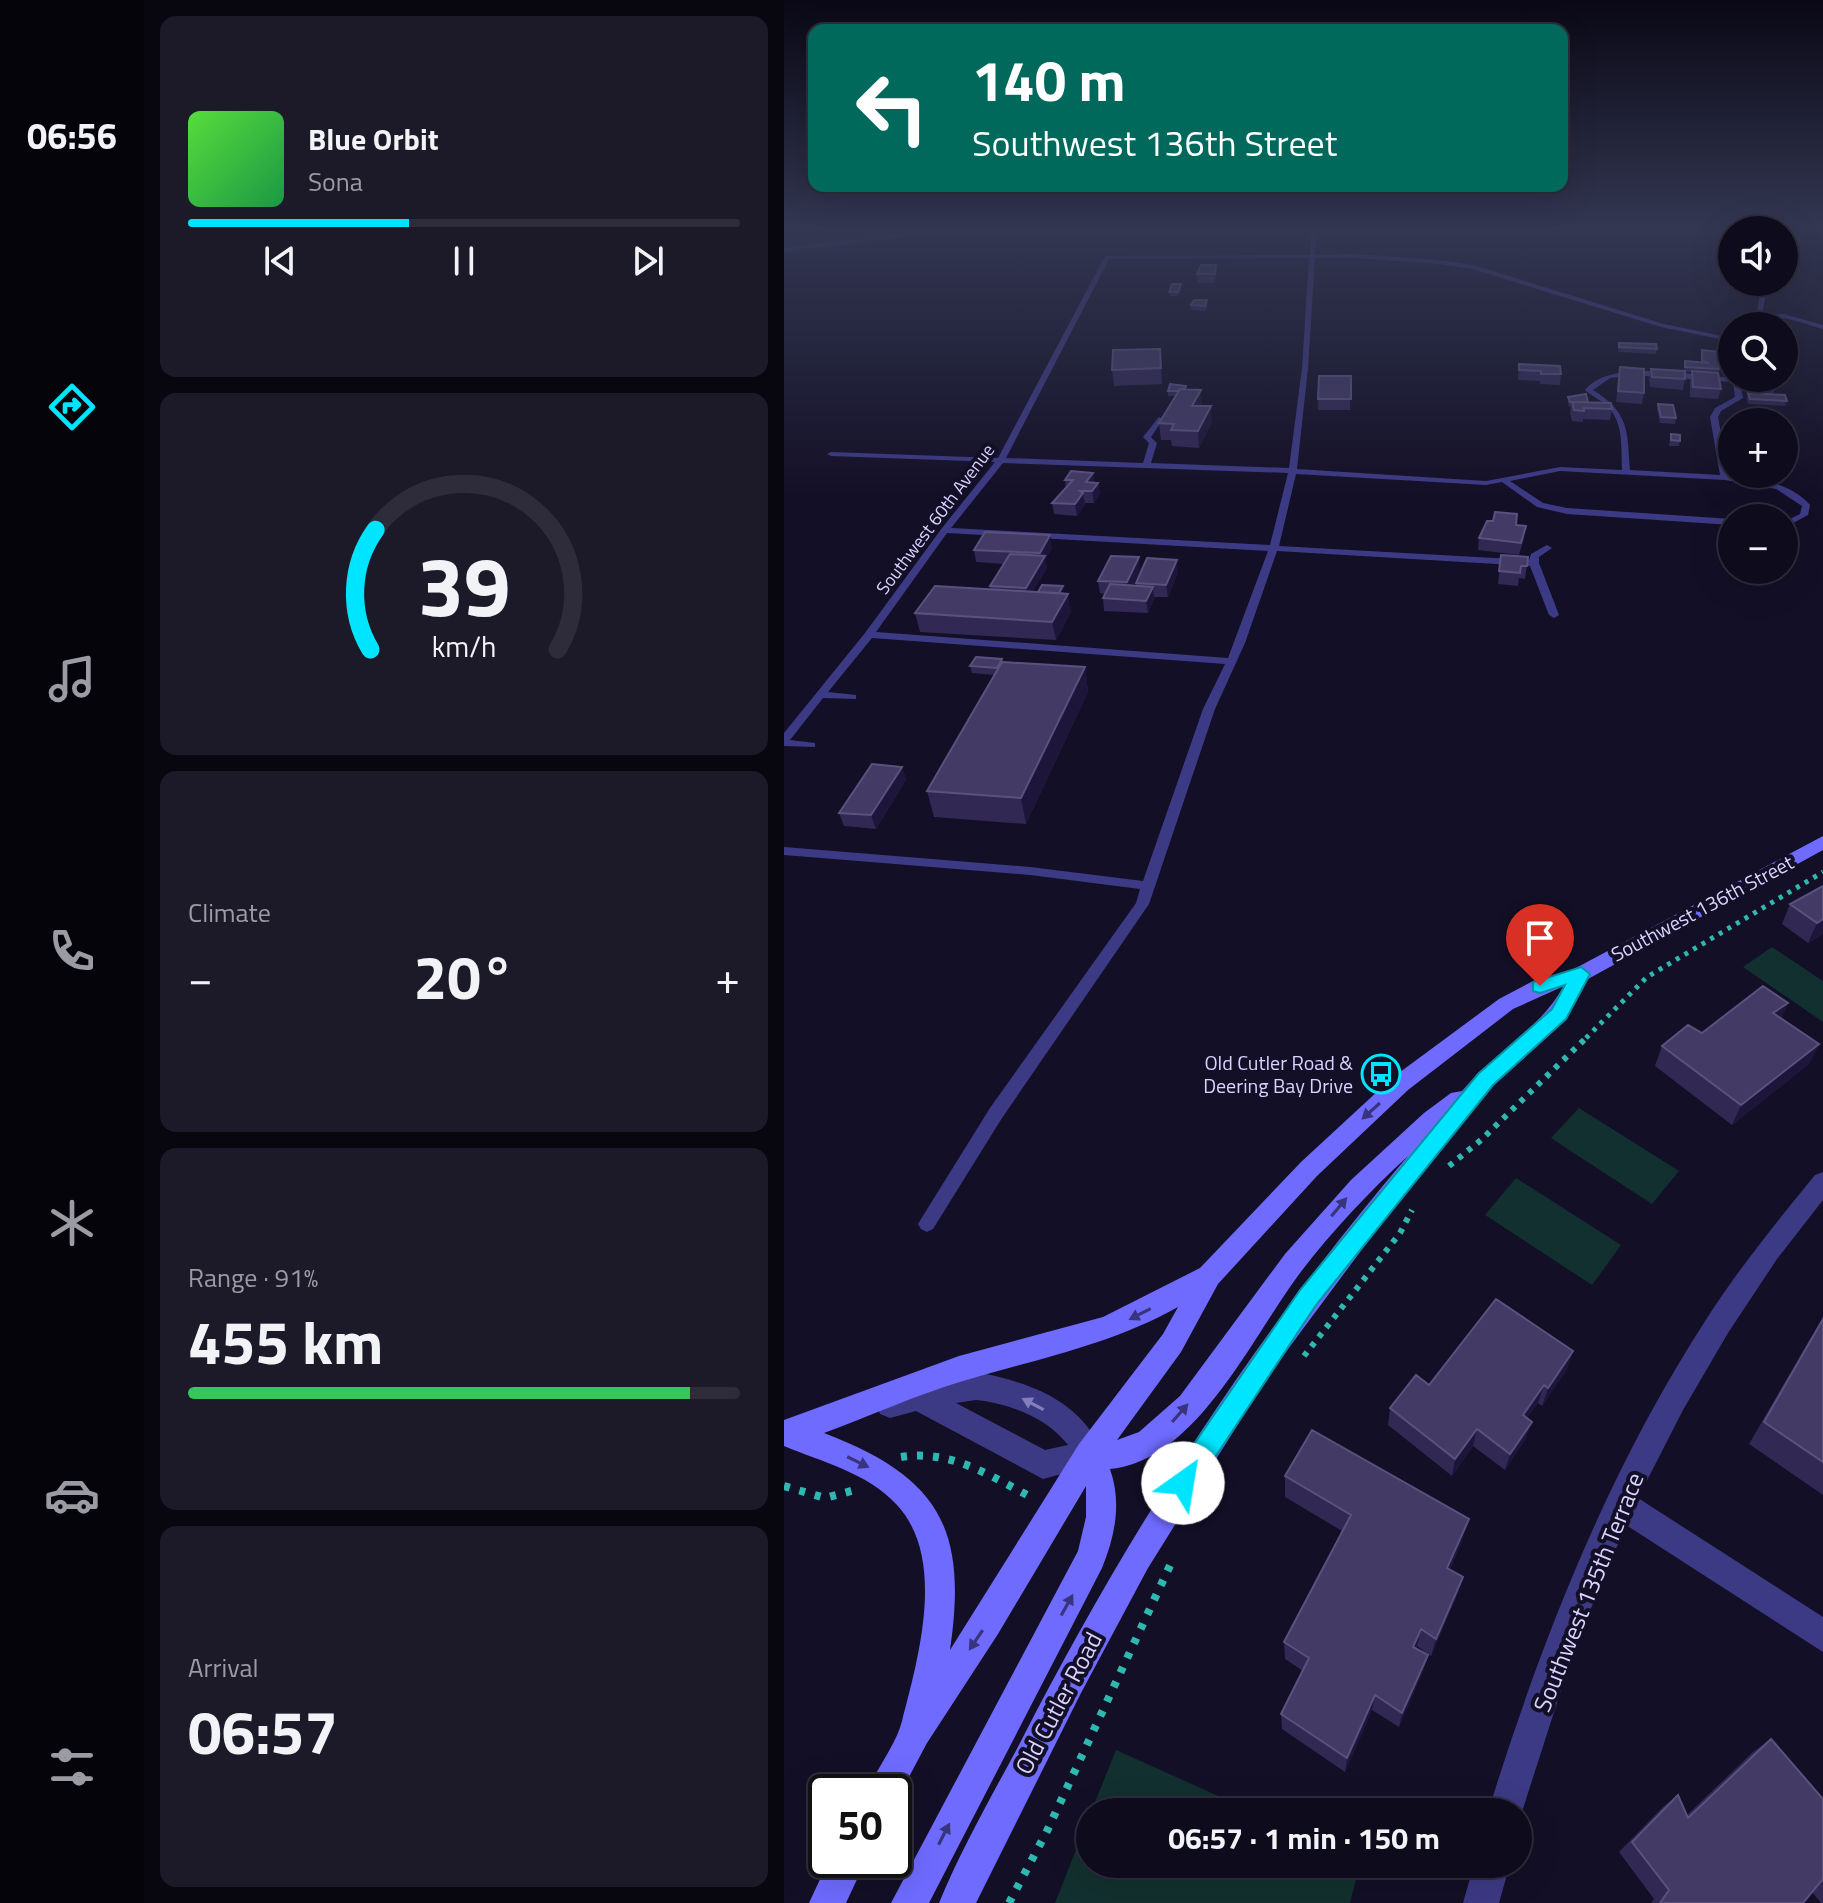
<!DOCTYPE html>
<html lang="en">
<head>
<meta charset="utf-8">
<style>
  :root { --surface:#0e0b1c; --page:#1c1929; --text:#f1f3f6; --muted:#9b9ba3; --line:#2e2b3b; --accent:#00e5ff }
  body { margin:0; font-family:"Titillium Web",sans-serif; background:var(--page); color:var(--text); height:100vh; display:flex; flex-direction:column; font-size:30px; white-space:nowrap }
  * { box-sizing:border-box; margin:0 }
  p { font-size:26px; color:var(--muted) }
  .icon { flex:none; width:44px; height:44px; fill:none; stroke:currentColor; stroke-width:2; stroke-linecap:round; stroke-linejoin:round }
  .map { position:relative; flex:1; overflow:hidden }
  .details { display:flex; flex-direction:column; gap:16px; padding:16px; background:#08060f; width:640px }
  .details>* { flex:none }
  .top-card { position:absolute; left:24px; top:24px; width:760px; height:168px; border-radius:16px; box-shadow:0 8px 32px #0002,0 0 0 2px var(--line); background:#00695c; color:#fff; overflow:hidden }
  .tools { position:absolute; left:934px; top:216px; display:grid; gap:16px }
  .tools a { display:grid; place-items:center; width:80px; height:80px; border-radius:50%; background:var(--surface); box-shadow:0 8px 32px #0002,0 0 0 2px var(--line); font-size:40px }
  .speed { position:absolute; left:24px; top:1774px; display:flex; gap:16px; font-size:40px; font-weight:700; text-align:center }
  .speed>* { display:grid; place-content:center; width:104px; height:104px; border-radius:50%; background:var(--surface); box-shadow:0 8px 32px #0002,0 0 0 2px var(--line); line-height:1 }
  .speed .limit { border:4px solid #111; border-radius:12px; background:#fff; color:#111 }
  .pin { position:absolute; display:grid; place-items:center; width:68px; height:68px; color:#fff; margin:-82px -34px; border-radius:50% 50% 50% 0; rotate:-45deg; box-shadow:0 0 8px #0007 }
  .pin .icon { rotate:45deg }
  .me { position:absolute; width:88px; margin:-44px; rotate:32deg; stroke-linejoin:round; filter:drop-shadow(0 0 6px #0008) }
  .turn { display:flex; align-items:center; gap:28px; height:168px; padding:0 32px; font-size:36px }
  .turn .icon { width:104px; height:104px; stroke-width:2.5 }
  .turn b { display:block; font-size:56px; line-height:68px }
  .big { font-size:60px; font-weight:700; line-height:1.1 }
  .details .tile { flex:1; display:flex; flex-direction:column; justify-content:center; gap:12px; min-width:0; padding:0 28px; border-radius:16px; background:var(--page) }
  .details .dial { align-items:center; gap:0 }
  .dial svg { height:208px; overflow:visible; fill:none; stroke:var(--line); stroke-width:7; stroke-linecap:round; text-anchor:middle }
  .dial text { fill:var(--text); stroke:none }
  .song { display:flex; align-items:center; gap:24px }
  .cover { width:96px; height:96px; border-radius:12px; background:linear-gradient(135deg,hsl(110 70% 55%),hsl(140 70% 35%)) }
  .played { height:8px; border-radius:4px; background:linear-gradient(90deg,var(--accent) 40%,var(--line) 40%) }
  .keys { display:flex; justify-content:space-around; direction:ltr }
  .heat { display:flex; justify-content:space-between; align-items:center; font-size:44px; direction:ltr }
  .charge { height:12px; border-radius:6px; background:linear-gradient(90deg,#34c759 91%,var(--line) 0) }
  .trip { position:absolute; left:292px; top:1798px; width:456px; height:80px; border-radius:40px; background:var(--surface); box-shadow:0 8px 32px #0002,0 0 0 2px var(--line); font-weight:700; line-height:80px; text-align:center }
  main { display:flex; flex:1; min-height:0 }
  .menu { display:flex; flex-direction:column; width:144px; justify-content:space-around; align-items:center; background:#06040b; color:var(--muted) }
  .menu .icon { width:56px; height:56px }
  .menu .current { color:var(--accent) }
  .menu b { font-size:36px; color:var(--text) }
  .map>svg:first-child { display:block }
  .green { fill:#12302f }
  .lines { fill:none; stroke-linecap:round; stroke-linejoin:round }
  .path-far3 { stroke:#2fb8b0; stroke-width:2; stroke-dasharray:2 3; stroke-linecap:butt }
  .path-far2 { stroke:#2fb8b0; stroke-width:5; stroke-dasharray:4 6; stroke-linecap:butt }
  .path-far1 { stroke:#2fb8b0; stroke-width:6; stroke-dasharray:5 7; stroke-linecap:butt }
  .path { stroke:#2fb8b0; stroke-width:8; stroke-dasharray:6 10; stroke-linecap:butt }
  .service { fill:#3d3a85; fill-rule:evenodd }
  .minor { fill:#3d3a85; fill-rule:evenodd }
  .secondary { fill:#6f6bff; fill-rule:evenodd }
  .wall { fill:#312854 }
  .shaded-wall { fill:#1d163a }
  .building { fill:#433a66; stroke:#5a527e; stroke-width:2 }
  .oneway { fill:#38347d }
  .oneway2 { fill:#837fbc }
  .route { fill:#00e5ff; stroke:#0095a6; stroke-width:2 }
  .labels { text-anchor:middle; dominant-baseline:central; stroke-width:8; stroke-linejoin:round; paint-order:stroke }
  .far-street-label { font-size:18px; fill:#d9d4ff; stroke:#130f26 }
  .street-label { font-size:20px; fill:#d9d4ff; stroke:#130f26 }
  .poi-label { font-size:20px; fill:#d9d4ff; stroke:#130f26; text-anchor:end }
  .near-street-label { font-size:24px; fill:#d9d4ff; stroke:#130f26 }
</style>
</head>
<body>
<main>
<nav class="menu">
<b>06:56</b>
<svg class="icon current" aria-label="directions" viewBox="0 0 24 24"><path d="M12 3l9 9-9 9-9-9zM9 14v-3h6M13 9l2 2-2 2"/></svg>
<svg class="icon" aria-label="music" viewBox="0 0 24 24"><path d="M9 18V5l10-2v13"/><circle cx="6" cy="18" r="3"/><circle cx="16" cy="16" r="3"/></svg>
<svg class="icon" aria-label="phone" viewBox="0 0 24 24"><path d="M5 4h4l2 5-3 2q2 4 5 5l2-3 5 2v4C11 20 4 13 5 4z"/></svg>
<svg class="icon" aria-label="climate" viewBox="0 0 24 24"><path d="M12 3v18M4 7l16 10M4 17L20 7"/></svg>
<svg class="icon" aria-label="car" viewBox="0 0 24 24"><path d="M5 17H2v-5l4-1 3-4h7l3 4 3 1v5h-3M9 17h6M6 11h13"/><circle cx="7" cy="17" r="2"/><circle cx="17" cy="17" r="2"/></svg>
<svg class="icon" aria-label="filters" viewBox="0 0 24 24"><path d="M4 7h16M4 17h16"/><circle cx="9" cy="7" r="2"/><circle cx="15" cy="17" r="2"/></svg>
</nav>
<section class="details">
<div class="tile">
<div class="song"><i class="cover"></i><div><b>Blue Orbit</b><p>Sona</p></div></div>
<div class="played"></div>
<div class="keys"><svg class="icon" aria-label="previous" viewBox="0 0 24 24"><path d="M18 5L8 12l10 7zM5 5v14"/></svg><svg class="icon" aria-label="pause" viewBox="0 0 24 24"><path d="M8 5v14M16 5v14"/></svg><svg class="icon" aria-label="next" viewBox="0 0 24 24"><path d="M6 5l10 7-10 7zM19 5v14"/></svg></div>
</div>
<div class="tile dial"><svg viewBox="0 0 100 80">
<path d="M14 69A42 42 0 1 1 86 69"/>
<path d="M14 69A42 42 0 0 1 16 23" stroke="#00e5ff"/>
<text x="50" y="56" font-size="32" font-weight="700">39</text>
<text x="50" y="72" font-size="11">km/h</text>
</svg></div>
<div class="tile"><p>Climate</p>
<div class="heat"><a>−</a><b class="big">20°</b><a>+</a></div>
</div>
<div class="tile"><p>Range · 91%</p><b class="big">455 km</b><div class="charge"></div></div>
<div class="tile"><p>Arrival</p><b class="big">06:57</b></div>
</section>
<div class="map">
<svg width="1039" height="1903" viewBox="0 0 1039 1903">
  <rect width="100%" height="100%" fill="#130f26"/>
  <path class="green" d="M0,230h175l-175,25z
    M988,947l51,34v41l-80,-55z
    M795,1108l100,63 -27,33 -101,-66z
    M732,1178l105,67 -29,40 -107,-70z
    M332,1750l138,62h-163z
    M306,1814v50h270l-10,39h-295z"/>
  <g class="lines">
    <path class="path-far3" d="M1000,252l25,-22"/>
    <path class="path-far2" d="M802,1038l61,-61 176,-105"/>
    <path class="path-far1" d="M665,1166l32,-26 107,-104
      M520,1356l96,-123 12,-23"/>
    <path class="path" d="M117,1457c50,-8 89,19 132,41
      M0,1486l41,12 30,-8
      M225,1903l38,-72 126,-272"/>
    <path class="service" d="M150,230h17l-167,22v-4z
      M527,230h6l-2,25 38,-1 86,6 34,5 191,59 63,13 5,-3v26l-3,-2 -4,-18 -64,-13 -189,-58 -33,-5 -86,-6h-38l-7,110 -11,101 189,12 74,-14 62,3c-1,-22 2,-48 -15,-64 -7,-6 -15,-10 -22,-16 27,-34 115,-12 154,-12l4,20 -22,13 -3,6 11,59c30,3 60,6 81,29l-2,10 -24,13v-6l16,-8 2,-8 -26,-17 -51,-9 -165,-9 -50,10 33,22 24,5 165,11v6l-165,-11 -30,-7 -35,-25 -16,3 -190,-11 -17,72 250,14 2,-6 16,-9 5,3 -13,9v6l20,52 -5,3 -5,-3 -19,-49 -253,-15 -32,92 -30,66 -66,195 -147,214 -69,111 -6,3 -6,-3 -3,-5 3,-5 69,-111 146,-205 4,-14 -110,-14 -246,-20v-8l246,20 113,14 60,-172 22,-45 -353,-26 -44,54 28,3v4l-33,-1 -33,42 25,3v4l-31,-1v-13l81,-100 77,-105 53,-66 -164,-6 -4,-2 4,-2 167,6 107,-202 205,-1zM525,258l-7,110 -13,100 -138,-5 6,-20 -6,-6 12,-18 -4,-2 -16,20 6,6 -6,20 -137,-5 103,-199zM846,375l103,7 2,15 -20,11 -5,9 10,58 -90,-5c-3,-39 0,-57 -37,-80l17,-12zM219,463l285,10 -18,72 -319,-17zM163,533l321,18 -40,107 -352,-26z
      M978,282h6l-6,33 21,-1 40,11v4c-19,-5 -42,-16 -61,-10 -9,2 -10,7 -19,7l13,-10z"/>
    <path class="minor" d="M1039,1172v28l-46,59 -49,74 -45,77 -45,88 185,119v35l-197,-127 -50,119 -58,180v-12h-30c54,-174 121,-344 221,-497 32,-49 69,-95 106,-140z
      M202,1374c51,11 97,30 117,80l-4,10 -56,15 -127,-68 -26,7 -10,-4 -4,-10 4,-10 10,-4 64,-14zM192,1400c32,3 72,18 92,45l-23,5 -89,-47z
      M690,1864h36l-11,39h-36z"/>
    <path class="secondary" d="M1039,836v14l-235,129 -22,41 -73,66 -110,135 -115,155 -120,192 -67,125 -105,210h-37c23,-56 54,-109 82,-162 107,-209 234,-406 387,-585 -39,36 -76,75 -108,117 -47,62 -104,189 -190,196 12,34 5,67 -8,99l-173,335h-38l187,-352 8,-34v-31l-88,148 -71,109 -33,62v-13h-27c9,-23 29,-47 35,-71 16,-62 45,-162 -5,-216 -29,-32 -75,-43 -113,-59v-26l175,-64 144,-39 97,-49 101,-106 91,-84 107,-79 34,-18 41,-12zM780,986c-24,43 -70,68 -102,105l-11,2 -27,20 -73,67 -66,74 -105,142 -41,36 -22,8 64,-88 37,-68 99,-108 91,-86 105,-81zM394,1307l-15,27 -84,110 -129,206c18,-122 -11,-173 -126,-217 46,-17 92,-38 139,-52 74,-22 147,-36 215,-74z
      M45,1860h37l-20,43h-37z"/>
  </g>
  <path class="wall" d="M935,263h13v16h-2l-14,-7z
    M432,265l-1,18h-18v-9z
    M398,289l-4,7h-8l-1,-4z
    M407,305h17l-3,6 -14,-1z
    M835,343l38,6 -1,5 -38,-2z
    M376,349l2,35 -48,2 -2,-16z
    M918,350l17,19v4l2,16 -3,10 -28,-2v-15l2,-10h-7v7l-2,11 -33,-3 -1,-8 2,-10 33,2 1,-10 16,1z
    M735,364l42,10 -1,11 -20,-1v-3l-22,-1z
    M836,367l24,26 -2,11 -26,-2z
    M535,376h32l-1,34h-32z
    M966,381l25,7 -1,5h-23l-3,-7z
    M402,389l16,17 10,16 -13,26 -27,-2 -1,-6h-10l-2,-17 16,-27h-7v-5z
    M964,393l39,8 -2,5 -37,-2 -1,-5z
    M784,397l44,12 -2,11 -27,-1v3l-11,-1 -2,-9 1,-5h-2l-1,-5z
    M874,404l18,14 -1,6 -15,-1 -3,-14z
    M887,434l9,7 -1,5h-10z
    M281,480l33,3 2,11 -6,9h-9v2l-8,11 -23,-2 -2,-11 14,-15z
    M695,538h45l-5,17 -41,-5z
    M268,548l-7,12 2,8 -14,23 31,1 7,20 -15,28 -136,-8 -5,-19 76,-24 -1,-3 14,-22 -28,-2 -2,-12z
    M717,555l27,2 -3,22 -6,-1 -1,8 -20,-2z
    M356,570l-7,15 3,1v-3l42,-11 -10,25h-14v2l-6,14 -44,-2 -1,-13 2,-4 -5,-1 -2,-12z
    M218,659l1,3 82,5 3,25 -62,132 -92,-7 -7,-26 68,-116 -23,-2 -2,-7z
    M118,767l4,13 -30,49 -32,-3 -5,-13z
    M1039,886v48l-15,9 -26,-19 8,-20z
    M1004,1003l-7,16 38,25 -10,20 -77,61 -77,-59 7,-20z
    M1039,1319v176l-74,-51 61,-105z
    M789,1351l-6,18 -25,37 -4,-3 -11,15 -1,20 -21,32 -32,-24 -21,30 -64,-51 2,-17 39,-23z
    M501,1476l178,63 -13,30 13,8 -6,18 -26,61 -14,-10 -1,2 12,7 -5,16 -24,56 -27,-17 -27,62 -63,-43 -1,-15 22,-43 -18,-12 -1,-17 58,-111 -57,-34z
    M987,1739l52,60v104h-2l-9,-11 -9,11h-152l3,-4 -35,-47 44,-45 15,-12 9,20 66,-63z"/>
  <path class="shaded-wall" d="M417,390l1,15 -10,1z
    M427,406l1,16 -13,26 -1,-17z
    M309,473l2,11 -9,-2z
    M314,483l2,11 -6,9 -2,-12z
    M299,493l2,12 -8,11 -2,-12z
    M266,535l2,13 -7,12 2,8 -19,32 -2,-12 16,-27 -2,-8z
    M355,557l1,13 -12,25 -1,-13z
    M393,560l1,12 -10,25 -2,-12z
    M369,587l1,12 -6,14 -2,-12z
    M284,594l3,18 -15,28 -4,-18z
    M301,667l3,25 -62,132 -5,-26z
    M118,767l4,13 -30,49 -5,-14z
    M1039,919v15l-15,9 9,-20z
    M1004,1003l-9,21 -6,-11z
    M1035,1044l-10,20 -77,61 9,-20z
    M789,1351l-6,18 -25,37 6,-18z
    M760,1385l-6,18 -21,29 6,-17z
    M748,1422l-6,16 -21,32 5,-16z
    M693,1429l-4,17 -21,30 3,-17z
    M685,1519l-6,20 -21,47 5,-18z
    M679,1577l-6,18 -26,61 5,-17z
    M637,1629l-4,17 -8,17 4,-16z
    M644,1655l-5,16 -24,56 3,-14z
    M591,1695l-3,15 -27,62 2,-14z"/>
  <path class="building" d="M935,263h13v7z
    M417,265h15l-1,9h-18z
    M388,284h9l-3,8h-9z
    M410,300h13l-2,6 -14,-1z
    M835,343l37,1 1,5 -38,-2z
    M376,349l1,19 -49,2 1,-20z
    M918,350l17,2v17l-34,-2v-6l24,2 -7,-2z
    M735,364l41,2 1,8h-20v-3l-22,-1z
    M836,367l24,2v24l-26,-2z
    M867,369l34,2v8l-33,-2z
    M908,371l26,2 3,16 -28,-2z
    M535,376h32v23h-33z
    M989,380l2,8h-23l-2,-7z
    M386,384l16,2 -1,3h-5l-1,2h-11z
    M396,389l21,1 -9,16h19l-13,25 -27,-1 3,-6 -15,-1z
    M964,393l37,2 2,6 -37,-2z
    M802,394l2,8h-18l-2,-5z
    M788,402l39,1 1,6 -28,-1v3l-10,-1z
    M874,404l15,1 3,13 -15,-1z
    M887,434l9,1v6l-9,-1z
    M287,471l22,2 -7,9 12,1 -6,8h-12l3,2 -8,11 -23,-1 21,-23h-8z
    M711,512l22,2 -1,11 10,1 -5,17 -42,-5 8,-17h6z
    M201,532l65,3 -10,18 -66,-3z
    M226,554l35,2 -19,32 -36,-2z
    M717,555l27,2 -1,9h-6l-1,7 -21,-2z
    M327,556l28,1 -12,25 -29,-1z
    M363,558l30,2 -11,25 -30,-2z
    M326,584l43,3 -7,14 -43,-3z
    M258,585l21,1 -4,7 -21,-1z
    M151,586l133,8 -16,28 -137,-9z
    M192,657l26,2 -5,9 -27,-2z
    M218,662l83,5 -64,131 -94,-7z
    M88,764l30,3 -31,48 -32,-2z
    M1039,886v33l-6,4 -27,-19z
    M979,986l25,17 -15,10 46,31 -78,61 -79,-59 26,-21 14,8z
    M712,1299l77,52 -25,37 -4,-3 -21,30 9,7 -22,32 -33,-25 -22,30 -65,-51 26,-33 13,10z
    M1039,1319v143l-59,-40z
    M528,1430l157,89 -22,49 16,9 -27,62 -15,-10 -8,18 15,8 -26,58 -27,-18 -28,63 -66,-44 28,-56 -25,-16 67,-127 -66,-39z
    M987,1739l52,60v80l-20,24h-143l9,-13 -37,-48 46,-47 10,23z"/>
  <defs><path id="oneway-solid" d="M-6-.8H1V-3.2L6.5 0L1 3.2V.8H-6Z" transform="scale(2)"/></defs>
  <g class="oneway">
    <use href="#oneway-solid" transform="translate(587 1111) rotate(138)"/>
    <use href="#oneway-solid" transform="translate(555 1207) rotate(-50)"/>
    <use href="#oneway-solid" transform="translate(356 1314) rotate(153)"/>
    <use href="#oneway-solid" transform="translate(396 1413) rotate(-49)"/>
    <use href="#oneway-solid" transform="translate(74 1462) rotate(26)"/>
    <use href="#oneway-solid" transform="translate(283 1605) rotate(-61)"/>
    <use href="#oneway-solid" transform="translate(192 1640) rotate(124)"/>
    <use href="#oneway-solid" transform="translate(160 1834) rotate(-63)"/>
  </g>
  <use class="oneway2" href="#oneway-solid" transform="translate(249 1404) rotate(-152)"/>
  <linearGradient id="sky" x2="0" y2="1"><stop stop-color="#0a0815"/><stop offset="0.46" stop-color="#333752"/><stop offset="1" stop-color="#333752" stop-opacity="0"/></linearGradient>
  <rect width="1039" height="497" fill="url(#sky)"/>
  <path class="route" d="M797,967l9,7 -24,45 -73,66 -177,220 -124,187 -9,4 -9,-4 -4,-9 4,-10 126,-183 178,-216 74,-65 13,-24 -25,8 -7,-2v-9z"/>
  <defs>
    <g id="bus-ring" transform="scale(2)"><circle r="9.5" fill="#130f26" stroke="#00e5ff" stroke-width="1.5"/><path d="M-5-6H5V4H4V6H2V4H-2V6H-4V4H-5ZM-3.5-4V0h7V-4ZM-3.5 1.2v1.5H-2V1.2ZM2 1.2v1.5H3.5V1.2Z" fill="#00e5ff"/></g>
  </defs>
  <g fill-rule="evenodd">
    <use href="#bus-ring" x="597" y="1074"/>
  </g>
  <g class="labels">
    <g class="far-street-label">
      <text transform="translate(151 519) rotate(-53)">Southwest 60th Avenue</text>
    </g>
    <g class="street-label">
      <text transform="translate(918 908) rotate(-28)">Southwest 136th Street</text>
    </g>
    <g class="poi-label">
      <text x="569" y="1062">Old Cutler Road &amp;<tspan x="569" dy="23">Deering Bay Drive</tspan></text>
    </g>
    <g class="near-street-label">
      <text transform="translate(804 1592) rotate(-68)">Southwest 135th Terrace</text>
      <text transform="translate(274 1703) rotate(-62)">Old Cutler Road</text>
    </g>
  </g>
</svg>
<div class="tools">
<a><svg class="icon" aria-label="sound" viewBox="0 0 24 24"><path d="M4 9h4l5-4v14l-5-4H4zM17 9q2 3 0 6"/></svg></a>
<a><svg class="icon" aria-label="search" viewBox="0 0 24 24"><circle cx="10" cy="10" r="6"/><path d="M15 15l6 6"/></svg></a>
<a>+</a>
<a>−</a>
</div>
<div class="speed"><div class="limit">50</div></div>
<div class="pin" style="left:756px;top:986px;background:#d93025"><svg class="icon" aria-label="arrive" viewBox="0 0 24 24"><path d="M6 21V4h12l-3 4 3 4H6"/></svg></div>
<svg class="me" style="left:399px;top:1483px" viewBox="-20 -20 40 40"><circle r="19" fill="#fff"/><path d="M0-13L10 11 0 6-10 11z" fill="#00e5ff"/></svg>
<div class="trip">06:57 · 1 min · 150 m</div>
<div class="top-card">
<div class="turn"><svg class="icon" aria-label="left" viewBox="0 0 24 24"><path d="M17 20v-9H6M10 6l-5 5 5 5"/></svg><div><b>140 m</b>Southwest 136th Street</div></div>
</div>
</div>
</main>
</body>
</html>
